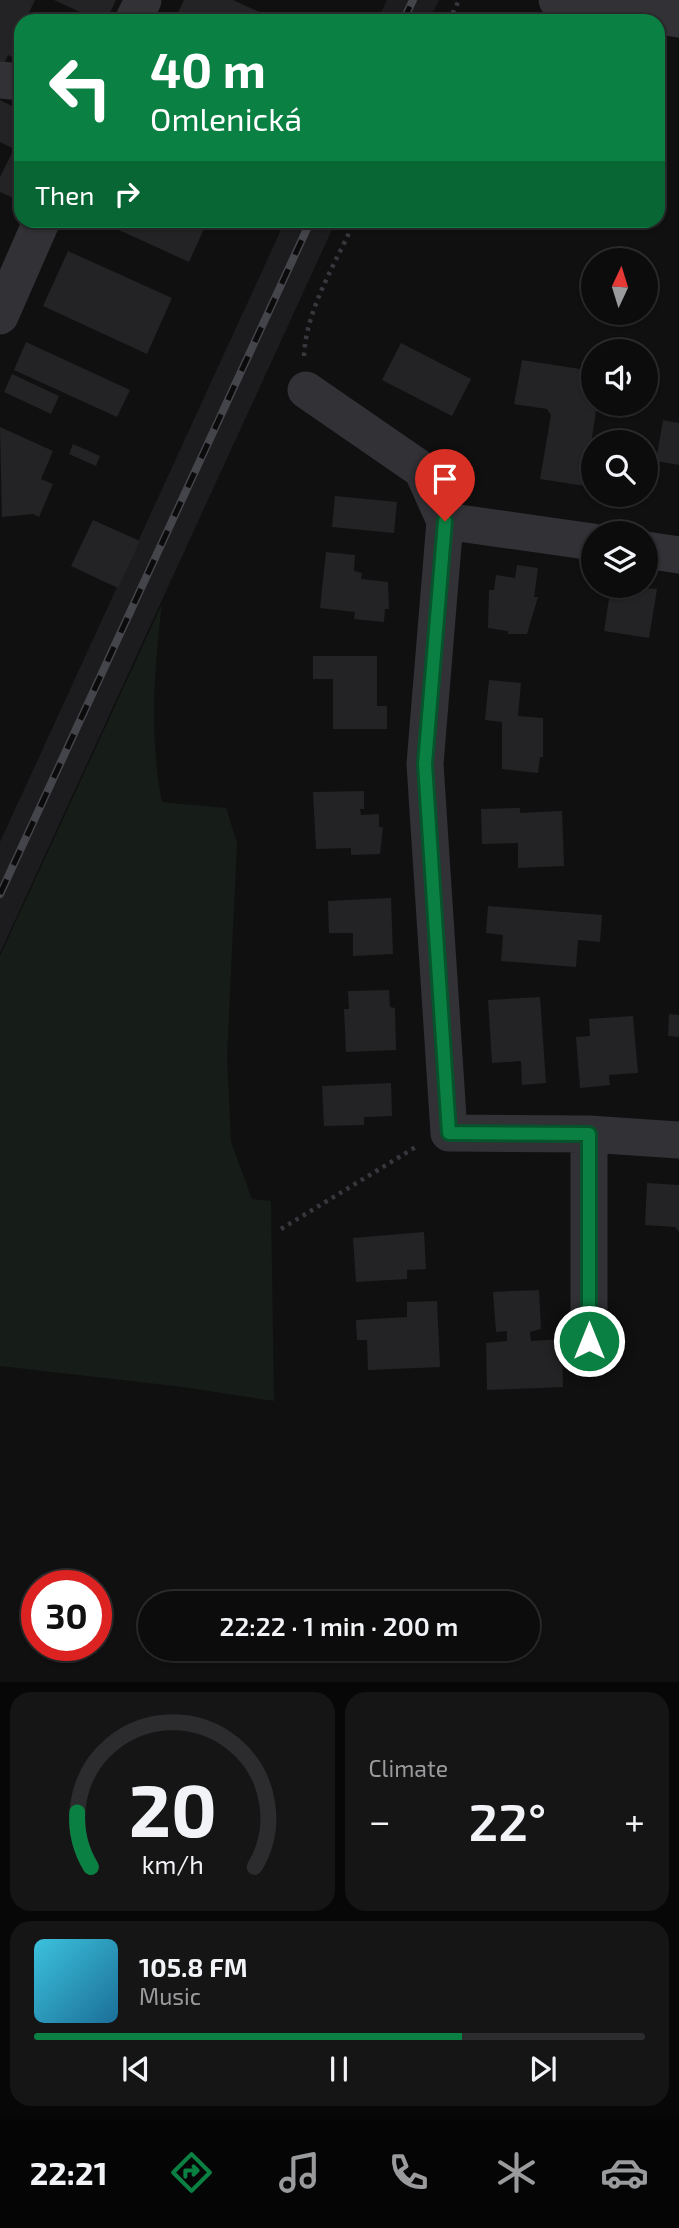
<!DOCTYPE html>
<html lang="en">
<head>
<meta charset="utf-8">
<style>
  :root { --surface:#0c0c0d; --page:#151516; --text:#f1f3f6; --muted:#9a9b9d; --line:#2c2c2e; --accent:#0b8043 }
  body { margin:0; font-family:"Exo 2",sans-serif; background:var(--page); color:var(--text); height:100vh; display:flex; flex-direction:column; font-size:26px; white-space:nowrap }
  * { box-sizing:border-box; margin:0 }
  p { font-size:23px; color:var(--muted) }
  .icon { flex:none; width:38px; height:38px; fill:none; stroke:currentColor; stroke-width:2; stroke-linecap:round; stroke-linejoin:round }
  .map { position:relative; height:1682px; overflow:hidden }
  .sheet { display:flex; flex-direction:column; gap:10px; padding:10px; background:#070707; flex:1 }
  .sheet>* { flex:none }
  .guide { position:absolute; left:14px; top:14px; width:651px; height:214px; border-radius:21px; box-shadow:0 2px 5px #0004,0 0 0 2px var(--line); background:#0b8043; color:#fff; overflow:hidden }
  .needle { width:46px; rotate:4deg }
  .controls { position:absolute; left:581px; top:248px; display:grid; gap:14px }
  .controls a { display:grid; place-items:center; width:77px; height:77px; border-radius:50%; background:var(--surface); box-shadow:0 2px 5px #0004,0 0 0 2px var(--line); font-size:35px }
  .speed { position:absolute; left:21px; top:1570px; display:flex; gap:14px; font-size:35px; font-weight:700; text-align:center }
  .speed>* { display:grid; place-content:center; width:91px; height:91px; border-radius:50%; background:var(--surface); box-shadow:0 2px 5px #0004,0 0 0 2px var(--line); line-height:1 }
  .speed .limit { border:10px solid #d22; background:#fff; color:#111 }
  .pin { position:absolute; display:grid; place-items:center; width:60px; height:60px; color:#fff; margin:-72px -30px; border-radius:50% 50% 50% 0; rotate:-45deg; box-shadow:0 0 7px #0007 }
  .pin .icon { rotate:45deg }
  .me { position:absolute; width:77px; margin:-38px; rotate:0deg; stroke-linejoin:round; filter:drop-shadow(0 0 5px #0008) }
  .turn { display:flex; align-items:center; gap:24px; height:147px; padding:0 21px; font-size:32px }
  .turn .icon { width:91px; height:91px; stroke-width:2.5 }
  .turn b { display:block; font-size:49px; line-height:60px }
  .then { display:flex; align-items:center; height:66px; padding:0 21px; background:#0003; gap:14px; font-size:26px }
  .big { font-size:52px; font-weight:600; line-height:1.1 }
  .sheet .widget { flex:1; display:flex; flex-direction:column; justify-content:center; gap:10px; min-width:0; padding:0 24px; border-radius:21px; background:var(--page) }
  .sheet .dial { align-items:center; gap:0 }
  .dial svg { height:182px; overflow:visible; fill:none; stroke:var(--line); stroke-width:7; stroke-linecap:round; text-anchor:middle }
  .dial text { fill:var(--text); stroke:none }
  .song { display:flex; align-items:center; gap:21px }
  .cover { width:84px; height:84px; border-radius:10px; background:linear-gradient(135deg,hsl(190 70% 55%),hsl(200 70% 35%)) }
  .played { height:7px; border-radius:4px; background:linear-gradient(90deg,var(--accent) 70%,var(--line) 70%) }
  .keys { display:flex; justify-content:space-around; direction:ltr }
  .heat { display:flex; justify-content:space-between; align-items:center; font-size:38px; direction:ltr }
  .sheet .tiles { flex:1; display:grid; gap:10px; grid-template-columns:1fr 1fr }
  .widget:last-child { grid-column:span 2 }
  .trip { position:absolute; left:138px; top:1591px; width:402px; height:70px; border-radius:35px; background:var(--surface); box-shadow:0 2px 5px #0004,0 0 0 2px var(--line); font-weight:600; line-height:70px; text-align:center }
  .tab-bar { display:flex; height:112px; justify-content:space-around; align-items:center; background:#050505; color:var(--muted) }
  .tab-bar .icon { width:49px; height:49px }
  .tab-bar .current { color:var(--accent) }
  .tab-bar b { font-size:32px; color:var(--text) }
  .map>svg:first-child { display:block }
  .built { fill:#1c1c1e }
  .green { fill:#161c18 }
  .building { fill:#232325 }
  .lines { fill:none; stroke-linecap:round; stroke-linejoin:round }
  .path { stroke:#37373d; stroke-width:4.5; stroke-dasharray:3.5 5; stroke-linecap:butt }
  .minor { stroke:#313136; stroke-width:37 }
  .rail-casing { stroke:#44444b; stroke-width:8 }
  .rail { stroke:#0b0b0c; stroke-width:5; stroke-dasharray:16; stroke-linecap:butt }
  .route-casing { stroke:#07532c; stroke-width:18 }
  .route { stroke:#0b8043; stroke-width:12 }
</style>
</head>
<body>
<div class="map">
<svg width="679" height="1682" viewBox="0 0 679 1682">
  <rect width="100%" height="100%" fill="#101011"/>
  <path class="built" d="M387,0h52l-10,21h-52z
    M285,221h51l-336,732v-111z"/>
  <path class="green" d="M162,604c-8,65 -13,133 0,198l64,6 11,35 -10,214 4,85 21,57 19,2 3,200 -91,-14 -183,-21v-410z"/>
  <path class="building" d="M0,0h35l-10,21h-4l-5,20 5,2v19l-13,-7 -5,11 -3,-2z
    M54,0h62l-10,21h-30l4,-9z
    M184,0h49l46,21h-105z
    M0,100l14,7 -2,5 9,4 -1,85 -20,-9v-15l14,-28 -14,-7z
    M97,220h111l-19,42z
    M68,251l104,47 -25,56 -104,-48z
    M26,342l104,48 -13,27 -103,-47z
    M401,343l70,36 -19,37 -70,-36z
    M522,360l71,11v33h4l-12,82 -45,-7 11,-64 -4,-6 -33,-5z
    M12,374l47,22 -8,18 -47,-22z
    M663,420l16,3v42l-23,-4z
    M0,427l53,24 -12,28 12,5 -14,33 -6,-3 -31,3z
    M73,444l27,12 -4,10 -27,-12z
    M335,496l62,6 -3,31 -62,-6z
    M93,520l47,21 -22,47 -47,-22z
    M326,552l29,3 -1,16 8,2 -1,6 27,3 1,27h-4l-1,13 -30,-3 1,-7 -35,-4z
    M517,565l21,3 -4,29h4l-11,37h-19v-3l-20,-3 1,-38h5l2,-15 19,3z
    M611,586l46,3 -8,49 -45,-7z
    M313,656h64v50h10v23h-54v-50h-20z
    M489,680l32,3 -3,33 25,2v39h-3l-2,16 -36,-4v-47l-17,-2z
    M364,791v18h-4l1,6 18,-1v13h4l-3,27 -29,1v-7l-35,1 -3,-57z
    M520,808v5l42,-2 2,55 -46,2v-25l-36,1 -1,-35z
    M391,898l2,56 -40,2v-23h-24l-1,-32z
    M488,906l114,9 -2,27 -22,-2 -2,27 -75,-6 2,-26 -17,-2z
    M389,990l1,17 5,1 1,42 -50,2 -2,-43h5l-1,-18z
    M540,997l6,86 -24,2 -1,-24 -29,2 -4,-63z
    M669,1014l10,1v22l-11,-1z
    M633,1016l5,57 -29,2 1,10 -30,3 -4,-51 14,-1 -1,-17z
    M391,1083l1,33 -28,1v8l-40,1 -2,-40z
    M647,1183l32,2v47l-4,-5 -30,-2z
    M424,1232l2,37 -19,1v9l-51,3 -3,-44z
    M539,1290l2,39 -11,3 1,9 31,-2 1,48 -76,3 -1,-47 21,-2v-10l-11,1 -3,-40z
    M437,1301l3,66 -72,3 -1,-30h-10l-1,-20 51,-3v-15z"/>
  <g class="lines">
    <path class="path" d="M449,21l10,-21
      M304,356c2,-47 32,-93 51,-136
      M281,1229l138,-84"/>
    <path class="minor" d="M557,0l122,19
      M133,21l10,-21
      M0,80l21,2
      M0,316l42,-96
      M306,390l116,80 23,51 -20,243 24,369 140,1 90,6
      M445,521l148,21
      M646,550l33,5
      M589,1134v207"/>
    <g class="rail-casing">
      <path id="rail" d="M403,21l10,-21
        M0,894l311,-674"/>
    </g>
    <use href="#rail" class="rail"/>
  </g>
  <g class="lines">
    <g class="route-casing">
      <path id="route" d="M445,521l-20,243 24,369 140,1v207"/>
    </g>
    <use href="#route" class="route"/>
  </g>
</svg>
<div class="controls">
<a><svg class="needle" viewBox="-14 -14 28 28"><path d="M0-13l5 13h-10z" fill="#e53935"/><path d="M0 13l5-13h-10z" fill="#9a9b9d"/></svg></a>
<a><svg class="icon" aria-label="sound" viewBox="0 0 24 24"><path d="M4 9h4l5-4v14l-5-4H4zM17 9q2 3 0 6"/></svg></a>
<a><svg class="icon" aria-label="search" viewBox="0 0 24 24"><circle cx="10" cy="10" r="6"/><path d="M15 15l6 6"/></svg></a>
<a><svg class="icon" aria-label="layers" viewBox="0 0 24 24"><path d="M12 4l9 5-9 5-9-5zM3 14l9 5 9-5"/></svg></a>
</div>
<div class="speed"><div class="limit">30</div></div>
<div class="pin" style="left:445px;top:521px;background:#d93025"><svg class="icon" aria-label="arrive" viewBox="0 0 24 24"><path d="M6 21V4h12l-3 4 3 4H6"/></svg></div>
<svg class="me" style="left:589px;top:1341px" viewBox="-20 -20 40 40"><circle r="17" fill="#0b8043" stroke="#fff" stroke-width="3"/><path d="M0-11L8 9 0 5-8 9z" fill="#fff"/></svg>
<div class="trip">22:22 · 1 min · 200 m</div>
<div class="guide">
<div class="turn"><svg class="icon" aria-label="left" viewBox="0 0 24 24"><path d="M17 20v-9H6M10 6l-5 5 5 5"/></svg><div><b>40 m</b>Omlenická</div></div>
<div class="then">Then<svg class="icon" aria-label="right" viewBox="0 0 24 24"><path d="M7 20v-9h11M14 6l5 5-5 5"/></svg></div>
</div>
</div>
<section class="sheet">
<div class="tiles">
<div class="widget dial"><svg viewBox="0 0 100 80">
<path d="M14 69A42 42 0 1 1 86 69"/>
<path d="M14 69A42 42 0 0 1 8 45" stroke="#0b8043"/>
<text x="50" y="56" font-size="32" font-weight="700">20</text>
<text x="50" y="72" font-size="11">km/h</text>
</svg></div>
<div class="widget"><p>Climate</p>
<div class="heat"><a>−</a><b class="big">22°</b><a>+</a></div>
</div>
<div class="widget">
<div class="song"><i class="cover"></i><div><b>105.8 FM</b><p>Music</p></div></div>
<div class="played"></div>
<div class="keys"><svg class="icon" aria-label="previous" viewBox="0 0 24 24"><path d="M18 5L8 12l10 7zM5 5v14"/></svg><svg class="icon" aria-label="pause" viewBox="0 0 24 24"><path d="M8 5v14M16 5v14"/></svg><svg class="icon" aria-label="next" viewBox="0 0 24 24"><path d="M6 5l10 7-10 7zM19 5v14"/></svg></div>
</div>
</div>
</section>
<nav class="tab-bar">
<b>22:21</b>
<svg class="icon current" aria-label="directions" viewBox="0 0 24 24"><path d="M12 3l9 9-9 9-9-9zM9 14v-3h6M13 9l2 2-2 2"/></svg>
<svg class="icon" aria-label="music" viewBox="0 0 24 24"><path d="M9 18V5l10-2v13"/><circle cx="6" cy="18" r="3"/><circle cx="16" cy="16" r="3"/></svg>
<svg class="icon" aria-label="phone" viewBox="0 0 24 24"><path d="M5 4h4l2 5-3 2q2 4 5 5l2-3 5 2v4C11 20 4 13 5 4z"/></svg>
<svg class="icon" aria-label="climate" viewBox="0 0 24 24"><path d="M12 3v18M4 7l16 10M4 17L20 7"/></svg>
<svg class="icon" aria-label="car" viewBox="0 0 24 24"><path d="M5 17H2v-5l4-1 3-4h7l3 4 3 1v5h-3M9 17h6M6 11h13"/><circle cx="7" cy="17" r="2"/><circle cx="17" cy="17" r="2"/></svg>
</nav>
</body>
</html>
